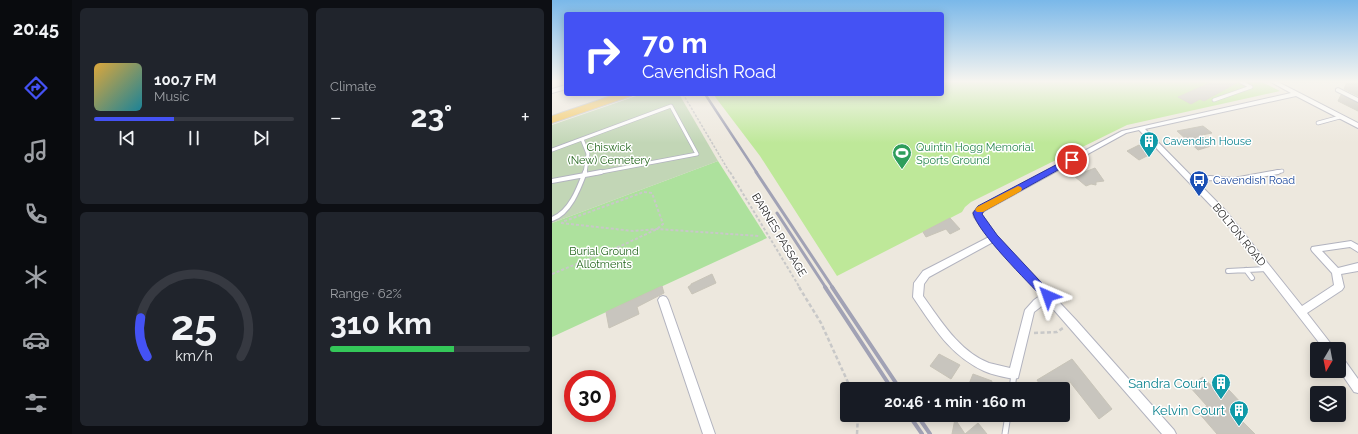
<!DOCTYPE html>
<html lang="en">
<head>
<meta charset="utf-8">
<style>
  :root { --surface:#171b24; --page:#20242c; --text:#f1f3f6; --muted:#9ea1a6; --line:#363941; --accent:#4452f4 }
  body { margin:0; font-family:Raleway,sans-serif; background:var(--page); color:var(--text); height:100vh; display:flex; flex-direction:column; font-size:15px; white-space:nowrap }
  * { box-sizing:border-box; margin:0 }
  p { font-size:13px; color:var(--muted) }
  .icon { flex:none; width:22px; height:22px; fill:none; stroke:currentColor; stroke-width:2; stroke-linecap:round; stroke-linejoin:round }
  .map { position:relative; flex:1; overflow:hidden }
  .panel { display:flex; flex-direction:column; gap:8px; padding:8px; background:#0d0f14; width:480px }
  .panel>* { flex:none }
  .guide { position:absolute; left:12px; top:12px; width:380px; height:84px; border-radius:4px; box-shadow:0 2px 10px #0003; background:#4452f4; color:#fff; overflow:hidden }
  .needle { width:26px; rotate:190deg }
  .buttons { position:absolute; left:758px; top:342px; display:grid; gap:8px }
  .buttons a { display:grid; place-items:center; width:36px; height:36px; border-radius:4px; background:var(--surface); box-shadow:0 2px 10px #0003; font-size:20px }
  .speed { position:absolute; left:12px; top:370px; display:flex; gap:8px; font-size:20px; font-weight:700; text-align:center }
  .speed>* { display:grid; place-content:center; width:52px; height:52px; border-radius:50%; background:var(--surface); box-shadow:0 2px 10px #0003; line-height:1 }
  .speed .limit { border:6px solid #d22; background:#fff; color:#111 }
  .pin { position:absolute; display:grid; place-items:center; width:34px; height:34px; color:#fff; margin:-17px; border:2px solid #fff; border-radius:50%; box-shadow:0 1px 4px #0007 }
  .me { position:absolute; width:44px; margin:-22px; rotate:317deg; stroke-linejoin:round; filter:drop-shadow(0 0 3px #0008) }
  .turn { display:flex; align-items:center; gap:14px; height:84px; padding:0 12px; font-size:18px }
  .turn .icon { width:52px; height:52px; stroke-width:2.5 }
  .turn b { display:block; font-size:28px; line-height:34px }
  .big { font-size:30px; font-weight:700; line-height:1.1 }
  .panel .card { flex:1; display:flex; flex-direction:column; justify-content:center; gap:6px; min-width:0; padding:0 14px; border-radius:6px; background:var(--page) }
  .panel .dial { align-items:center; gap:0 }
  .dial svg { height:104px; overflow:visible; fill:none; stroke:var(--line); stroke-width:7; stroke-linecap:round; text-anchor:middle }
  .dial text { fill:var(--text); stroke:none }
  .song { display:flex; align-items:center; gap:12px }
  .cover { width:48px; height:48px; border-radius:6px; background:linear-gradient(135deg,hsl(40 70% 55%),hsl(190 70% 35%)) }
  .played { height:4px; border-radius:2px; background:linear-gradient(90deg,var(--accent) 40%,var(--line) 40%) }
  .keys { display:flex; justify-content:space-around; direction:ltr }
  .heat { display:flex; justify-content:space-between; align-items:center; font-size:22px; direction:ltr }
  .charge { height:6px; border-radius:3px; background:linear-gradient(90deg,#34c759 62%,var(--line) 0) }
  .panel .tiles { flex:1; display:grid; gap:8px; grid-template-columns:repeat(2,1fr) }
  .trip { position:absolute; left:288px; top:382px; width:230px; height:40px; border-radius:4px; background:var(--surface); box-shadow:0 2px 10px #0003; font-weight:700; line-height:40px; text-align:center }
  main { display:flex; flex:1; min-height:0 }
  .tabs { display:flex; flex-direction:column; width:72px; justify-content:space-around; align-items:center; background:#090b0e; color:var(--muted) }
  .tabs .icon { width:28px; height:28px }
  .tabs .active { color:var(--accent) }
  .tabs b { font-size:18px; color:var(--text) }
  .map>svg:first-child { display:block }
  .green { fill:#ade19d }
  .cemetery { fill:#c2d6b6 }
  .pitch { fill:#bee899 }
  .building { fill:#c8c5be; stroke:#c8c4b8 }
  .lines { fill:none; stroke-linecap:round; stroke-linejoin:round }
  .service-far2-casing { stroke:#b2b3bf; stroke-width:4.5 }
  .service-far1-casing { stroke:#b2b3bf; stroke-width:6 }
  .service-casing { stroke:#b2b3bf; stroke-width:7 }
  .minor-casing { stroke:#b2b3bf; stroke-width:2 }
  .trunk-casing { stroke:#c8c8c8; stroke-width:2 }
  .path-far2 { stroke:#c8c8c8; stroke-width:1.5; stroke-dasharray:2.5 1.5; stroke-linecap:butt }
  .path-far1 { stroke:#c8c8c8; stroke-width:2; stroke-dasharray:3 2; stroke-linecap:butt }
  .path { stroke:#c8c8c8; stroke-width:2.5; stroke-dasharray:4 2.5; stroke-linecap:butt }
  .service-far2 { stroke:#fff; stroke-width:3 }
  .service-far1 { stroke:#fff; stroke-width:4 }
  .service { stroke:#fff; stroke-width:5 }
  .minor { fill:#fff; fill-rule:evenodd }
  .trunk { fill:#f2c660; fill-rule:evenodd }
  .rail-far2 { stroke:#a1a2b5; stroke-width:2.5 }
  .rail-far1 { stroke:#a1a2b5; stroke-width:3 }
  .rail { stroke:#a1a2b5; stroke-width:4 }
  .route { fill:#4452f4; stroke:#2c359f }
  .slow { fill:#f59e0b }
  .labels { text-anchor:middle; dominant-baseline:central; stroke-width:3; stroke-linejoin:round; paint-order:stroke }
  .culture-label { font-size:11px; fill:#0d838f; stroke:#fff; text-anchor:start }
  .park-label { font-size:11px; fill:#24671d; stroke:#fff }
  .leisure-label { font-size:11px; fill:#27864d; stroke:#fff; text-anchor:start }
  .transit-label { font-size:11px; fill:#164399; stroke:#fff; text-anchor:start }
  .street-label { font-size:11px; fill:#2c2c2c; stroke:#fff }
  .near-culture-label { font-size:13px; fill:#0d838f; stroke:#fff; text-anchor:end }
</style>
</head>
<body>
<main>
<nav class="tabs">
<b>20:45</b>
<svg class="icon active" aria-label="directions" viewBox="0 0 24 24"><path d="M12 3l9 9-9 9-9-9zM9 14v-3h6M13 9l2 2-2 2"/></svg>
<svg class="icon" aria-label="music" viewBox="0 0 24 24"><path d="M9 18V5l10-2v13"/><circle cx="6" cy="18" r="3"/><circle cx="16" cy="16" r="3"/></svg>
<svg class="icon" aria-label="phone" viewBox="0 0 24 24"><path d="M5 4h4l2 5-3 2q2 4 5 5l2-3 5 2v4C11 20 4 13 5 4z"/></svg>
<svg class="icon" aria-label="climate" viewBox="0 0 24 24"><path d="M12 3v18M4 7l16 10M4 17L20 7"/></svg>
<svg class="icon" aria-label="car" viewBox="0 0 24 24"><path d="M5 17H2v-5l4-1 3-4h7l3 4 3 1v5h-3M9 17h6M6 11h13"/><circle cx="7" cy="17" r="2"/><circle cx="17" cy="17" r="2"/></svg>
<svg class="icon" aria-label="filters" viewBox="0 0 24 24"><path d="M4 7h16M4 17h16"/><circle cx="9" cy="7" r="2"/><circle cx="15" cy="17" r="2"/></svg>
</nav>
<section class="panel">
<div class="tiles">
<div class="card">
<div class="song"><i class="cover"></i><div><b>100.7 FM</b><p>Music</p></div></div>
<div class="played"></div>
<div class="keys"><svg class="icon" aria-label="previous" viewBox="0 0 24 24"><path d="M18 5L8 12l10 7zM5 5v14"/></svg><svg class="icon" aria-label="pause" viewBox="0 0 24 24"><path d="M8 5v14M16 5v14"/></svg><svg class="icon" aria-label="next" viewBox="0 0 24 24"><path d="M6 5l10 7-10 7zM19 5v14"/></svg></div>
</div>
<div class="card"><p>Climate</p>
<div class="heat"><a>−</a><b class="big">23°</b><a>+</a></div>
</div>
<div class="card dial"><svg viewBox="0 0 100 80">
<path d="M14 69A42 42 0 1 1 86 69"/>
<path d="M14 69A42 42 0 0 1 9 39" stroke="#4452f4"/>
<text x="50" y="56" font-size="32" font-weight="700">25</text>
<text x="50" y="72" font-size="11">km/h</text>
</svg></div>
<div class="card"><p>Range · 62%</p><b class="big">310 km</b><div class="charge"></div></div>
</div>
</section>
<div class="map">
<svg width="806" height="434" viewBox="0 0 806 434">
  <rect width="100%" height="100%" fill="#ede8de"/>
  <path class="green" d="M166,161l49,77 -215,99v-114z"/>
  <path class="cemetery" d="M90,94h37l39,67 -166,62v-98z"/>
  <path class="pitch" d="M390,82h320l18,9 -153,34 -156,77 -6,5 -3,5 -125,64 -77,-120 -47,-62h229z"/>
  <path class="building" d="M660,82h26l-34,19 -4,-2 -9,5 -13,-7z
    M795,82h11v14l-14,-7z
    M789,95l17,8v8l-20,-10z
    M651,126l9,7 -10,2 8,7 -4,1 5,3 -13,4 -21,-19z
    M587,145l9,6 -2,2 3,2 -10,5 -12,-9z
    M543,168l9,13 -8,1v3l-5,-1 -5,2 -12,-10z
    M398,218l10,11 -10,5 -4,-5 -20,8 -3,-5z
    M160,274l4,9 -24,11 -4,-7 3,-2v-1z
    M110,286l2,7 -27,14 2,7 -30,14 -3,-16z
    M387,354l21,11 -9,14 -21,-13z
    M520,359l40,50 -13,10 -29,-37 -12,7h-15l-6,-9z
    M421,374l19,7 -3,8h-22z
    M651,377l18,19 8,-6 14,15 -10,7 22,22h-38l-19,-22 9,-6 -18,-20z
    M403,419l10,15h-13z
    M426,423l9,11h-22z"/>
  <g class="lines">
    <g class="service-far2-casing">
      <path id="service-far2" d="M662,100l37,-13 -10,-5
        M766,123l22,-6
        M30,139l6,15 -3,19
        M0,150l119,-44 26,48 -101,19
        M720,173l10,-2"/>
    </g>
    <g class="service-far1-casing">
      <path id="service-far1" d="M0,181l49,-9
        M640,181l18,-3 24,2 44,-8
        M0,219c18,-6 27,-31 33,-47
        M694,270l6,8
        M676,271l39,-2"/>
    </g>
    <g class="service-casing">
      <path id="service" d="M460,389l2,-15
        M453,434l3,-19"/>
    </g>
    <g class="minor-casing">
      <path id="minor" d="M719,82h7l80,41v5l-62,-32 -151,33 81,82 76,95 32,-21 -2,-12 -20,-22 -1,-2 1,-2 39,-6 7,4v7l-8,-5 -28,4 16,17 20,-5v8l-17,3 3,13 -2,3 -35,23 28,36h-11l-104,-134 -81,-85 -13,3 -142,78 -3,3 16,22 79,84 98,110 2,4h-14l-115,-132 -13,10 -15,62 -1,4 -4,1c-10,-2 -21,-4 -30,-8 -34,-16 -49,-42 -69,-71l-2,-3 1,-14 9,-12 66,-34 -15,-20 -1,-4 5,-6 144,-76 169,-38zM441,242l48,53 -7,5 -9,10 -15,58c-7,-2 -14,-3 -21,-5 -30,-12 -48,-42 -66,-67l1,-12 5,-7z
        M14,85v4l-14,4v-4z
        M786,88l20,10v4l-22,-11v-2z
        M111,296l3,1 2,3 47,134h-12l-45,-134 2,-3z
        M787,356l4,2 15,21v14l-4,-1 -15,-22z"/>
    </g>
    <g class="trunk-casing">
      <path id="trunk" d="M65,94h15l-1,2 -79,27v-7z"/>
    </g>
    <path class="path-far2" d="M131,94l47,79"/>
    <path class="path-far1" d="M178,172l70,116
      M9,223l72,8 24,-2 102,7
      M0,274l71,-29 34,-16 6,-5 -11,-31 -8,-1 -82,30"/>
    <path class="path" d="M247,287l22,36 30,66
      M482,333l23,-1 6,-4
      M305,434l1,-19"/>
    <use href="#service-far2" class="service-far2"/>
    <use href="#service-far1" class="service-far1"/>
    <use href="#service" class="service"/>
    <use href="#minor" class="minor"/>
    <use href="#trunk" class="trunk"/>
    <path class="rail-far2" d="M153,94l52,79"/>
    <path class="rail-far1" d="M204,172l77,116
      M225,213l49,75"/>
    <path class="rail" d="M273,287l67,102
      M280,287l68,102
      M357,415l13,19
      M365,415l13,19"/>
  </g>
  <linearGradient id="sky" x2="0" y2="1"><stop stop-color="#7ab8e9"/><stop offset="0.57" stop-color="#f7f5f0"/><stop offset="1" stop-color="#f7f5f0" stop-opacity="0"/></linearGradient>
  <rect width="806" height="143" fill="url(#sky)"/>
  <path class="route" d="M517,158h3l4,2 -92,51 -2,3 15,21 54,58 2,3 -2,3 -3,2 -4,-2c-16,-17 -66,-66 -71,-86l5,-7z"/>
  <path class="slow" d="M466,186l3,1 1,2 -1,2 -38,21h-6l-2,-2 2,-3z"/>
  <defs>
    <g id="building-pin" transform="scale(1)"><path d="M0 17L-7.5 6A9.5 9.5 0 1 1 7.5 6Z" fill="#0f9aa8" stroke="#fff"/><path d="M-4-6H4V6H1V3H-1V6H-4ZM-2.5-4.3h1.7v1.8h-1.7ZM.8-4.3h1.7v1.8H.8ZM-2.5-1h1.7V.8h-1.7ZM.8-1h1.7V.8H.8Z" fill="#fff"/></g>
    <g id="stadium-pin" transform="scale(1)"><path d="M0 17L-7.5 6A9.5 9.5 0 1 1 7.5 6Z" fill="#2e9e5b" stroke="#fff"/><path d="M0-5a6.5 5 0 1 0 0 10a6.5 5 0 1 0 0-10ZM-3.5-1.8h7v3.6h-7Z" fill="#fff"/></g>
    <g id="bus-pin" transform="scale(1)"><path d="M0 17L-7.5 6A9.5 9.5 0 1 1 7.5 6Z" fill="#1a4fb4" stroke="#fff"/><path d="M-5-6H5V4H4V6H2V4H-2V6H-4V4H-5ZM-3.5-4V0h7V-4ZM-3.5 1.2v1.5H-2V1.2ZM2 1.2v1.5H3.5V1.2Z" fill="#fff"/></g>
  </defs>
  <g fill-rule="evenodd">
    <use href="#building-pin" x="597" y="141"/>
    <use href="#stadium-pin" x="350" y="153"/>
    <use href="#bus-pin" x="647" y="180"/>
    <use href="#building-pin" x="669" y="383"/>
    <use href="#building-pin" x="687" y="410"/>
  </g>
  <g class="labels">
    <g class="culture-label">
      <text x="611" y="141">Cavendish House</text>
    </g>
    <g class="park-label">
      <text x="57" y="147">Chiswick<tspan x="57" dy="13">(New) Cemetery</tspan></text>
      <text x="52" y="251">Burial Ground<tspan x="52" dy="13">Allotments</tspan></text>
    </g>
    <g class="leisure-label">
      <text x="364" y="147">Quintin Hogg Memorial<tspan x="364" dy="13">Sports Ground</tspan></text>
    </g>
    <g class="transit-label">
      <text x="661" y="180">Cavendish Road</text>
    </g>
    <g class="street-label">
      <text transform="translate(227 235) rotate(59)">BARNES PASSAGE</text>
      <text transform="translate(687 235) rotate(51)">BOLTON ROAD</text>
    </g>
    <g class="near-culture-label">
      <text x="655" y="383">Sandra Court</text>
      <text x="673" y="410">Kelvin Court</text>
    </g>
  </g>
</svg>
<div class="buttons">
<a><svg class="needle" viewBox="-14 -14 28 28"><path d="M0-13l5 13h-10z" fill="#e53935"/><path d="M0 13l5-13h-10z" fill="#9ea1a6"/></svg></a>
<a><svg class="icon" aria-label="layers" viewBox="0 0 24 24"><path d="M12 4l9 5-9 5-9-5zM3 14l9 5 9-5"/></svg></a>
</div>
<div class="speed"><div class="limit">30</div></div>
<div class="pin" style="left:520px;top:160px;background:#d93025"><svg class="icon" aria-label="arrive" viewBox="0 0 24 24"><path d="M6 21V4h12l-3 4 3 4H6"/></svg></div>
<svg class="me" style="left:496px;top:296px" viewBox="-20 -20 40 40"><path d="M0-17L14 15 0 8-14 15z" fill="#4452f4" stroke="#fff" stroke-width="4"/></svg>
<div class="trip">20:46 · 1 min · 160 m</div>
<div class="guide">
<div class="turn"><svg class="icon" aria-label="right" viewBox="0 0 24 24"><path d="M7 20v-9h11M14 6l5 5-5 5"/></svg><div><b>70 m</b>Cavendish Road</div></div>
</div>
</div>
</main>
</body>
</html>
